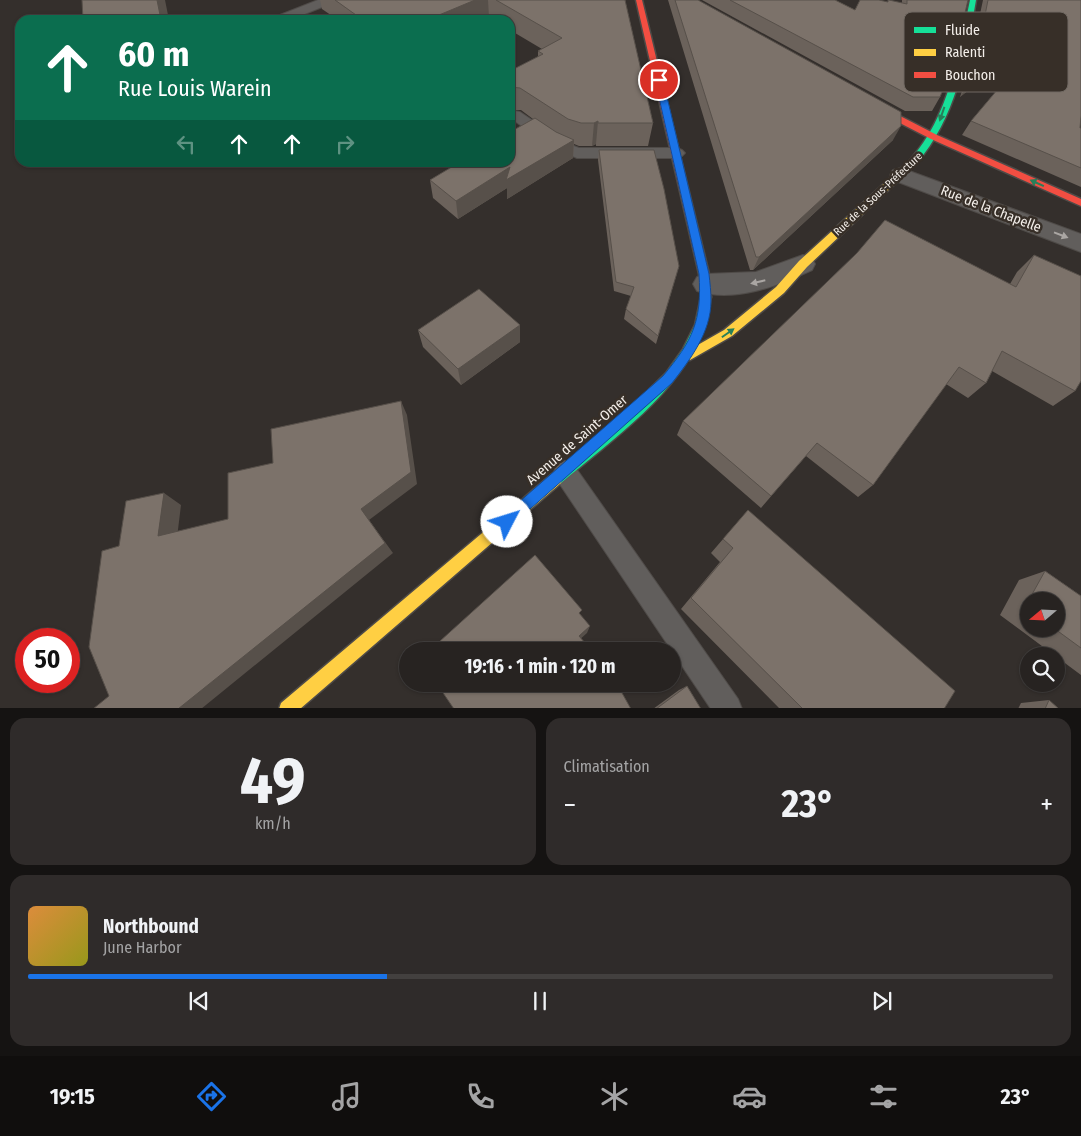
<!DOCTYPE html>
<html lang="fr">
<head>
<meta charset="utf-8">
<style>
  :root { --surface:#272321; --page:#2f2b2a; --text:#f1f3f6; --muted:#a4a4a5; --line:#43403f; --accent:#1a73e8 }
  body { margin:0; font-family:"Fira Sans Condensed",sans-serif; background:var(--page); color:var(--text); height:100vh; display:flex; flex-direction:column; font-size:19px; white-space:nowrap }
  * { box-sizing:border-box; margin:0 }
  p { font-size:16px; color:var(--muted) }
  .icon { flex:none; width:28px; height:28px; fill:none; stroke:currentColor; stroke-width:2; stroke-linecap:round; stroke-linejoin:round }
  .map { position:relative; height:708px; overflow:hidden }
  .details { display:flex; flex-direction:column; gap:10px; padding:10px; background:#151312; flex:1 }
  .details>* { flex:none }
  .guide { position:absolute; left:15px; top:15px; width:500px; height:152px; border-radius:15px; box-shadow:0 1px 4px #0004,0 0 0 1px var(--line); background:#0b6e4f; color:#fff; overflow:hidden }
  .needle { width:32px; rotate:251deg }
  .fabs { position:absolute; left:1020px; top:592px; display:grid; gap:10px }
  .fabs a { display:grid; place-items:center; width:45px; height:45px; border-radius:50%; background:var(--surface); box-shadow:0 1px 4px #0004,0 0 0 1px var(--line); font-size:25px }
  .speed { position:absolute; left:15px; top:628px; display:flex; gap:10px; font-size:25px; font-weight:700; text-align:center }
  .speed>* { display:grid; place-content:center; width:65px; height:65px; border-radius:50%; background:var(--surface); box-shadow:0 1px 4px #0004,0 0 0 1px var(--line); line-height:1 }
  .speed .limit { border:8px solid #d22; background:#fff; color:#111 }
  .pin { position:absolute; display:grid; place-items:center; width:42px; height:42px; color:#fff; margin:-21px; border:2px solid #fff; border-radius:50%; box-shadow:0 1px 5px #0007 }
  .me { position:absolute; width:55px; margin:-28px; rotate:50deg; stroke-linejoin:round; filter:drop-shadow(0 0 4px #0008) }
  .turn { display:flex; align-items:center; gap:18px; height:105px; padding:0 20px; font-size:22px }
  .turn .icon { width:65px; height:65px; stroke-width:2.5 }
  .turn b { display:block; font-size:35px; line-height:42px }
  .lanes { display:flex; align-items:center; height:48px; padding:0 20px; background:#0003; justify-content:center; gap:25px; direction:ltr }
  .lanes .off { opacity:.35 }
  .big { font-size:38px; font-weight:700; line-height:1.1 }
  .details .tile { flex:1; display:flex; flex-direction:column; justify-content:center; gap:8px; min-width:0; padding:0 18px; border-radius:15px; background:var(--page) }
  .details .dial { align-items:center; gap:0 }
  .dial b { font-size:65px; line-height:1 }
  .song { display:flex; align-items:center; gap:15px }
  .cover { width:60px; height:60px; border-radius:8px; background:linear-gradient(135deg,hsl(30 70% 55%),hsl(60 70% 35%)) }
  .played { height:5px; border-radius:2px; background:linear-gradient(90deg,var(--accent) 35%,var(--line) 35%) }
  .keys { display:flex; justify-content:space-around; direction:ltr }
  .heat { display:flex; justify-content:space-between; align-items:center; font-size:28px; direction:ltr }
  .details .tiles { flex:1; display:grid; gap:10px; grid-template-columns:1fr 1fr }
  .tile:last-child { grid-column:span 2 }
  .trip { position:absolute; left:399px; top:642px; width:282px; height:50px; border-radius:25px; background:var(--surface); box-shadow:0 1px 4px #0004,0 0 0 1px var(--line); font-weight:700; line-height:50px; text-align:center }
  .tab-bar { display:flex; height:80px; justify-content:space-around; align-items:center; background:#100e0d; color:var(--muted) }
  .tab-bar .icon { width:35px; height:35px }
  .tab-bar .on { color:var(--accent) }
  .tab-bar b { font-size:22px; color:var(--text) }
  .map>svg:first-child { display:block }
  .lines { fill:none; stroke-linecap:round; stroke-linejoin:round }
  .lane-casing { stroke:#4f4b48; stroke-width:2 }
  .street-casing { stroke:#4f4b48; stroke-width:2 }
  .fast-casing { stroke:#4f4b48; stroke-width:3 }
  .slow-casing { stroke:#4f4b48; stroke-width:3 }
  .jam-casing { stroke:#4f4b48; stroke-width:3 }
  .lane { fill:#615e5c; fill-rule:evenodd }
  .street { fill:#615e5c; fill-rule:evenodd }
  .fast { fill:#16e098; fill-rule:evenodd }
  .slow { fill:#ffcf43; fill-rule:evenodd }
  .jam { fill:#f24e42; fill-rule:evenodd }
  .wall { fill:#6b625b; fill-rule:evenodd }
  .shaded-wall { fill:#57504a }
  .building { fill:#7c726a; stroke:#57504a }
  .oneway { fill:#287f5a }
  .oneway2 { fill:#aaa6a3 }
  .route { fill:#1a73e8; stroke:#114b97 }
  .labels { text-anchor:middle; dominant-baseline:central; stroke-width:5; stroke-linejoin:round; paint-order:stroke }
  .far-street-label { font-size:11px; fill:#f4efea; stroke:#372f28 }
  .street-label { font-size:14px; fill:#f4efea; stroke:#372f28 }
  .key { fill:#372f28; stroke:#706962; stroke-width:1 }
  .key-label { font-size:14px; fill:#f4efea }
</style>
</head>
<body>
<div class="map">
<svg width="1081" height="709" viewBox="0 0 1081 709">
  <rect width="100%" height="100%" fill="#342f2c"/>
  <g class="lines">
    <g class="lane-casing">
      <path id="lane" d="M318,0h16l-2,3 -42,17h-17l2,-3z
        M515,111l5,1 46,31 13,5h98l5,2 3,3 -3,3 -5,2h-100l-21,-9 -46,-31v-6z
        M565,461l8,3 165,235 4,10h-31l-154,-229 -3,-8 3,-8z"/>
    </g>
    <g class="street-casing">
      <path id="street" d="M901,168l180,66v18l-188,-72 -3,-5 3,-5z
        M803,255l9,3 3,6 -3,6c-34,16 -78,33 -115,21l-4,-7 4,-7 9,-3 50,-2z"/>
    </g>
    <g class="fast-casing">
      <path id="fast" d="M970,0h6c-10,59 -20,118 -60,164h-6v-4c39,-44 48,-103 60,-160z
        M706,293l5,4c-2,10 -3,21 -6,30 -27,68 -91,111 -144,156l-5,2 -5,-2 -1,-4 1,-4 70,-58 45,-44 17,-24 12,-24 6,-28z"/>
    </g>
    <g class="slow-casing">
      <path id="slow" d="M913,159l3,1v4l-109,103 -23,26 -52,43 -42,24h-8l-2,-3 2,-3 42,-24 52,-43 23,-26 111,-101z
        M556,473l5,2 1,4 -1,4 -261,226h-21l2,-6 270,-228z"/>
    </g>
    <g class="jam-casing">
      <path id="jam" d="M636,0h6l67,274 2,23 -5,4 -5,-4 -2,-23z
        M865,101h6l66,34 144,64v7l-150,-67 -66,-34z"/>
    </g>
    <use href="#lane" class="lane"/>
    <use href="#street" class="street"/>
    <use href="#fast" class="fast"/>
    <use href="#slow" class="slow"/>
    <use href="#jam" class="jam"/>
  </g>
  <path class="wall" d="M320,0h305l28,123 -5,23h-52v-2l-4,2h-13l-5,-2 -1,14 -66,41v-11l-49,31 -25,-21 -3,-18 103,-61 -12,-9h-11v-39l28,-14v-6l4,-2 -32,-19v-10h-16l-5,-3 -7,3h-144l-16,-11z
    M668,0h30l195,140 -140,130h-3z
    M702,0h133l20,10 32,-8 15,1v-3h66l-28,97 -8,14h-27z
    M983,0h98l-1,128h1v59l-119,-52 9,-14 27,-32 -12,-13 -26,21 6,-17z
    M599,150l80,116 -23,78 -32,-25 2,-10 5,-13 -17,-5 -16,-131z
    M1034,255l41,136 -22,15 -61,-35 -6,12 -18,15 -22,-14 -73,101 -15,12 -52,-41 -45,52 -84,-73 6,-14 327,-137 7,-12z
    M520,325v17l-59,43 -38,-38 -5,-17z
    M748,510l196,199h-164l-99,-100 39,-47 -9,-9z
    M1045,571l36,25v79l-81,-60 19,-35zM1029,601l27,28h-27z
    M687,686l14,23h-48l26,-19z
    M1049,700l10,9h-41l3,-6z"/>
  <path class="shaded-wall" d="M157,0h8l4,20h-32z
    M475,0h13l1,17 -7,3h-55z
    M995,62l-9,14 -26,21 9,-14z
    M598,121l-2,23 -4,2 2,-23z
    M901,126l-8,14 -140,130 6,-13z
    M574,140l-1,18 -66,41v-11l-49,31 -2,-18 54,-34z
    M520,325v17l-59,43 -3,-16z
    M401,401l6,14 10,69 -48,36 24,33 -192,156h-23l183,-200z
    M164,493l17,12 -5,41 -18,-10z
    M590,626l-3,7 -10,9 2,-6z"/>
  <path class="building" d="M82,0h75l3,15 -23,5h-54z
    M335,0h140l-48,20h-64z
    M496,0h129l28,123h-55v-2l-4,2h-13l-13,-4 -48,-31 -10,-1v-16l33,-17 -5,-3 24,-13z
    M675,0h23l203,112v14l-142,131h-3z
    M730,0h105l20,10 5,-10h19l9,2v-2h1l18,4v-4h61l-15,65 -13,32h-27z
    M988,0h93v116l-1,12h1v40l-110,-47 38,-45 -14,-14 -26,21 6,-17z
    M535,118l21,14 18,8 -68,40 4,-13 -54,34 -26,-21 30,-18h50v-30z
    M599,150h55l10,39 15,77 -21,70 -32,-27 8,-22 -18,-5z
    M885,220l131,67 18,-32 47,21v105l-6,10 -73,-40 -16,32 -27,-16 -86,118 -56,-42 -46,53 -88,-75 174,-168z
    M479,289l41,36 -62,44 -40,-39z
    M401,401l10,71 -50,37 24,34 -207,166h-85l16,-13 -20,-49 13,-96 17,-5 7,-45 38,-8 -6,43 70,-17v-46l45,-10 -2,-34z
    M748,510l207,181 -11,18h-141l-112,-111 42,-50 -10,-9z
    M535,555l47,55 -3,3 11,13 -11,10 13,15h-163z
    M1045,571l36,25v52l-26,-19h1v-28h-27v9l-4,-3z
    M437,684h180l14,25h-177z
    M687,686l14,23h-45z
    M1049,700l10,9h-14z"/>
  <defs><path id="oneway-solid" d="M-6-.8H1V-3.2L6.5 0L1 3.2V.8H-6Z" transform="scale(1.25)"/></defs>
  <g class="oneway">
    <use href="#oneway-solid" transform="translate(942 114) rotate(109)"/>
    <use href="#oneway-solid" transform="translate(1037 183) rotate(-156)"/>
    <use href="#oneway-solid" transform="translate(728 333) rotate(-35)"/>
  </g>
  <g class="oneway2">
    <use href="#oneway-solid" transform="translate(1061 235) rotate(21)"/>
    <use href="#oneway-solid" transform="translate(758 282) rotate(167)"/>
  </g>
  <path class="route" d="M659,77l4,3 46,194c1,9 2,18 2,27 0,31 -21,59 -39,82l-161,143 -4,2 -5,-2 -2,-4 2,-5 161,-141c30,-36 39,-55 36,-102l-44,-194z"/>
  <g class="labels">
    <g class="far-street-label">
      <text transform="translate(878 194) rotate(-43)">Rue de la Sous-Préfecture</text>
    </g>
    <g class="street-label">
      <text transform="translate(991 209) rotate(21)">Rue de la Chapelle</text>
      <text transform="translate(577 440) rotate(-41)">Avenue de Saint-Omer</text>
    </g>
  </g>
  <rect x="904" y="12" width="164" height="80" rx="8" class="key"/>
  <rect x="914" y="27" width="22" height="6" fill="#16e098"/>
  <rect x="914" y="49" width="22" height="7" fill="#ffcf43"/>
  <rect x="914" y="72" width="22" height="6" fill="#f24e42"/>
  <g class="key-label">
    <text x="945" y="35">Fluide</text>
    <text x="945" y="57">Ralenti</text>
    <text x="945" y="80">Bouchon</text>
  </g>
</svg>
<div class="fabs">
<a><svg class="needle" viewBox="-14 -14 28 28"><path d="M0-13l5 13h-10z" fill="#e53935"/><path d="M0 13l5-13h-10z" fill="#a4a4a5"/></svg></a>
<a><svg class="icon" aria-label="search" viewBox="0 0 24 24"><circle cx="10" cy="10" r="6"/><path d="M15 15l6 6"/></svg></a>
</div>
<div class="speed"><div class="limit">50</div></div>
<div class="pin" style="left:659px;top:80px;background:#d93025"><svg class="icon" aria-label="arrive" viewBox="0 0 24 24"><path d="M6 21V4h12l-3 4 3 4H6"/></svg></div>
<svg class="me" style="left:507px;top:522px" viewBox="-20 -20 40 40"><circle r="19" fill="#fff"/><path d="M0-13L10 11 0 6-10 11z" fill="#1a73e8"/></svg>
<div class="trip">19:16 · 1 min · 120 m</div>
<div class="guide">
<div class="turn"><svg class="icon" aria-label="ahead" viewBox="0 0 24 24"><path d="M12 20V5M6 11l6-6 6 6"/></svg><div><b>60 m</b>Rue Louis Warein</div></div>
<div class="lanes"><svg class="icon off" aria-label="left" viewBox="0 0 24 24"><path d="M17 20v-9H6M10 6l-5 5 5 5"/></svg><svg class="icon" aria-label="ahead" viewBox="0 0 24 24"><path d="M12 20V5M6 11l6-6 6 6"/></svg><svg class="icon" aria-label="ahead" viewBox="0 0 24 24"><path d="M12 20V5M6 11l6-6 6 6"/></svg><svg class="icon off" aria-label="right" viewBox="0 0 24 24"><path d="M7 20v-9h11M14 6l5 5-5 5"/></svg></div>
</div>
</div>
<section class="details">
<div class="tiles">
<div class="tile dial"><b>49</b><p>km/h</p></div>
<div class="tile"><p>Climatisation</p>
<div class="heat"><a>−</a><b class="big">23°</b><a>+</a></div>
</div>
<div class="tile">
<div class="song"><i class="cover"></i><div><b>Northbound</b><p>June Harbor</p></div></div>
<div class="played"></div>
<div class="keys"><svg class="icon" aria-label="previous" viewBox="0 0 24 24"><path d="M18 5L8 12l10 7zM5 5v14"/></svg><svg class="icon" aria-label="pause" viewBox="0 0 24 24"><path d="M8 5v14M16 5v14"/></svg><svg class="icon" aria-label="next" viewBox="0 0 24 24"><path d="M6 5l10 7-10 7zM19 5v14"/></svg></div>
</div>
</div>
</section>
<nav class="tab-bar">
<b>19:15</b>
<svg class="icon on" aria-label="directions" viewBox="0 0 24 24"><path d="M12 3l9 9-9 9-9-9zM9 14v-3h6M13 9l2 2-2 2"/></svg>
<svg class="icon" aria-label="music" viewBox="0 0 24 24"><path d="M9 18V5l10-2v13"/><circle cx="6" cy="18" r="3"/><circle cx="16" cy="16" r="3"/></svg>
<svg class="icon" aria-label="phone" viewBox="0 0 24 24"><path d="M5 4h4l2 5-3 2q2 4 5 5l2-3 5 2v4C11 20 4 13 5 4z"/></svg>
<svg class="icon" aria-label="climate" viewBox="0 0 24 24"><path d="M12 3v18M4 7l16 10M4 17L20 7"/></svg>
<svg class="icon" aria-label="car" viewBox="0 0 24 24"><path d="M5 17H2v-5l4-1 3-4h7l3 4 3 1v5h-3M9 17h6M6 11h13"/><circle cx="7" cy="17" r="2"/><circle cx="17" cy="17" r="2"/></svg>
<svg class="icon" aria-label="filters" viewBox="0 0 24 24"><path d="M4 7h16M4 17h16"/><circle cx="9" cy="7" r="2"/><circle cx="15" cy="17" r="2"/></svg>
<b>23°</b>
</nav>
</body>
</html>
